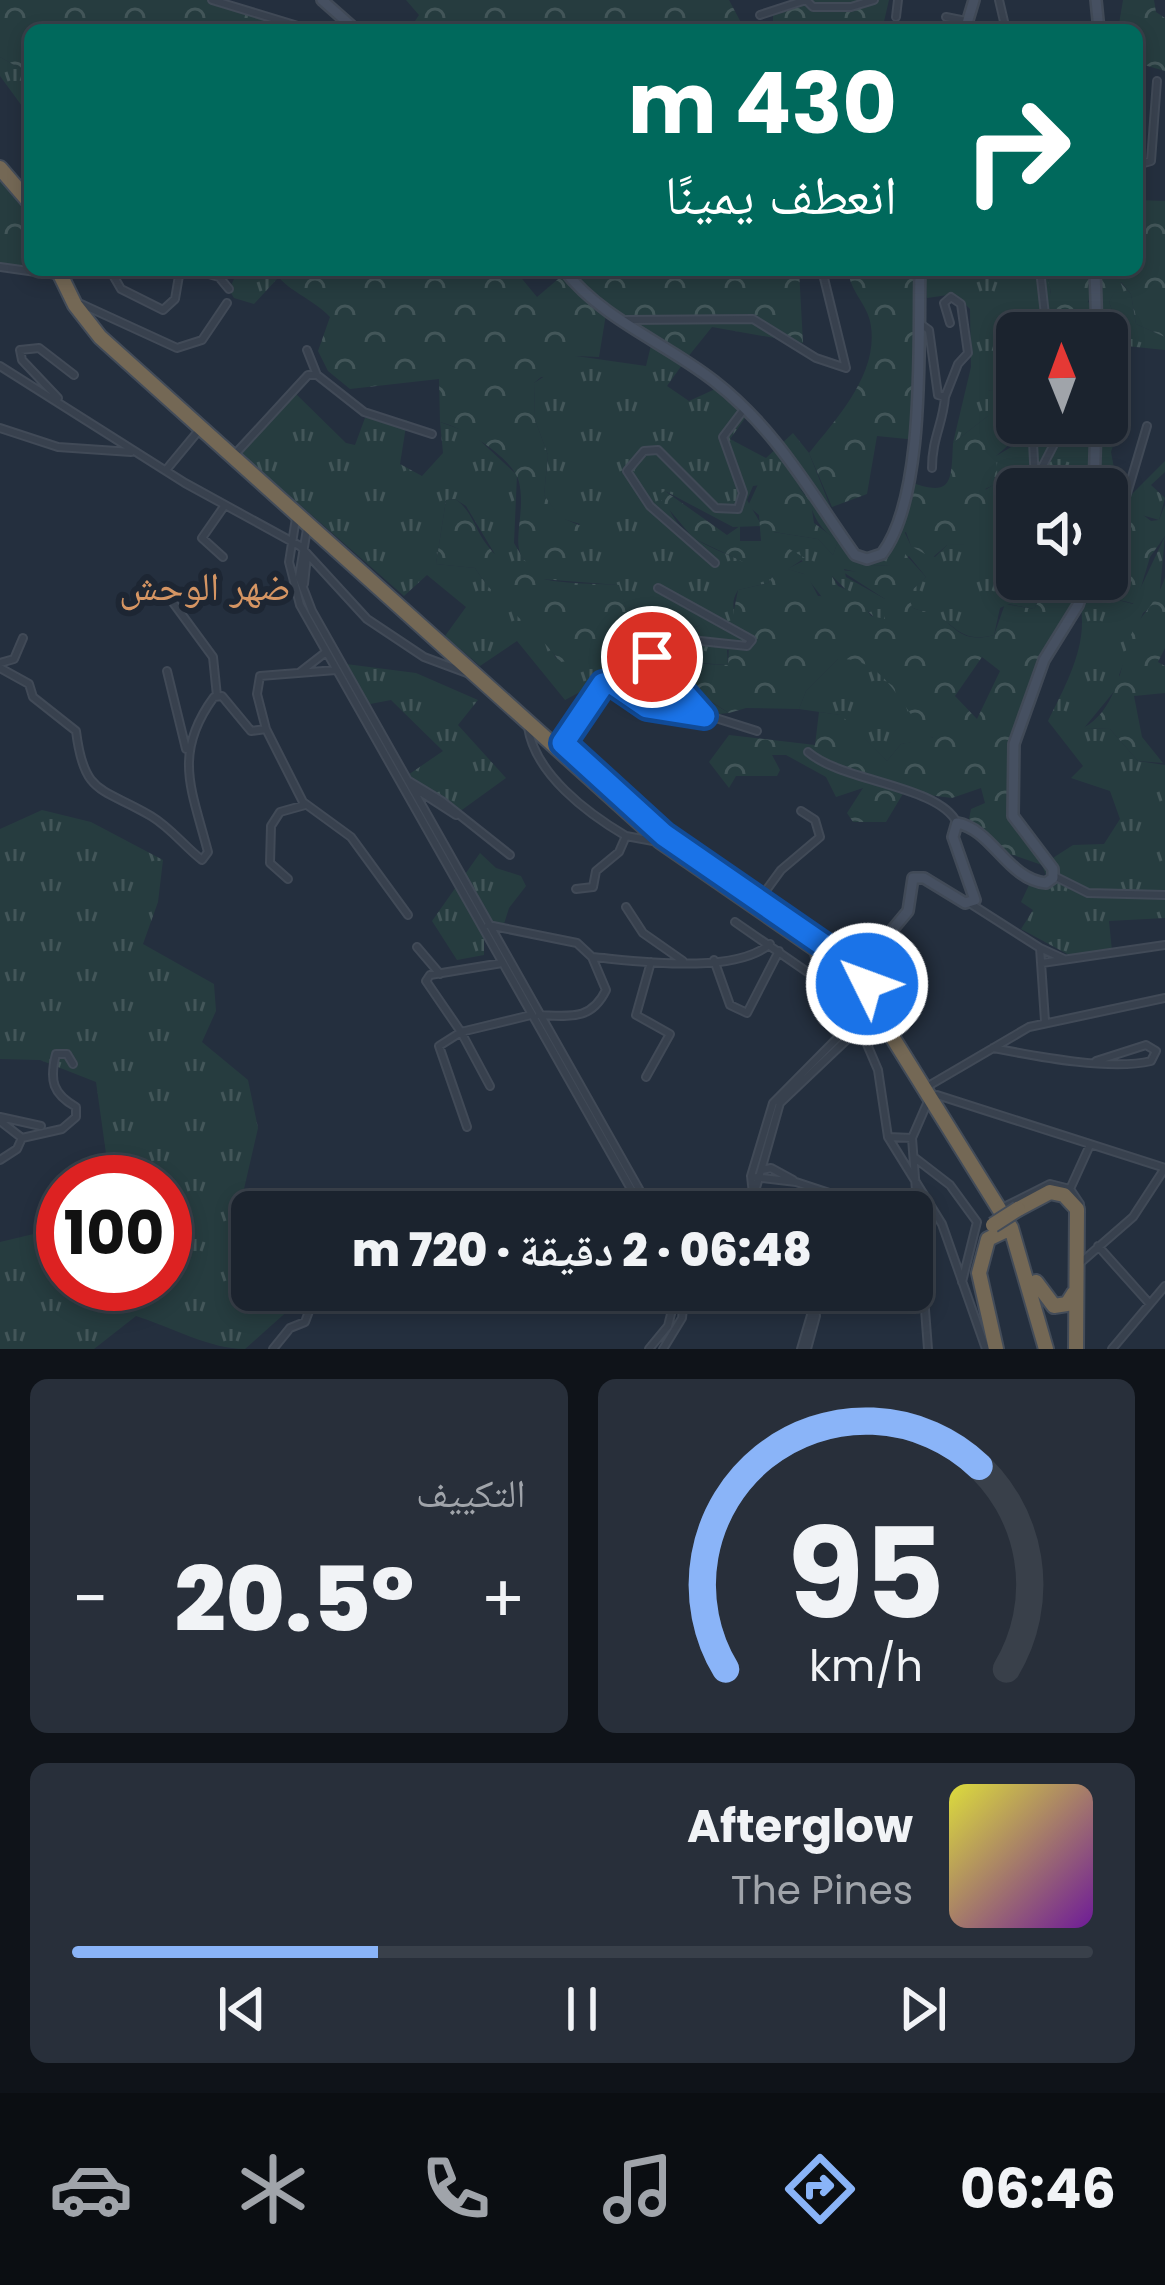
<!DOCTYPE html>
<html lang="ar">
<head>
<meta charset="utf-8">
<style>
  :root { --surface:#1b232e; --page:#282f3a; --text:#f1f3f6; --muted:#a0a4aa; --line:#39404a; --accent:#8ab4f8 }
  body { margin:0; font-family:Poppins,"Noto Naskh Arabic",sans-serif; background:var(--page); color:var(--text); direction:rtl; height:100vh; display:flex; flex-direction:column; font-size:45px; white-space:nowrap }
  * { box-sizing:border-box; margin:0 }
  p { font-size:39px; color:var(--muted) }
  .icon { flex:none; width:66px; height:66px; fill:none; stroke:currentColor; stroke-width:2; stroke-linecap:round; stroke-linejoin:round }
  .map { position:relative; height:1349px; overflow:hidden; direction:ltr }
  .sheet { display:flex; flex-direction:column; gap:30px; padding:30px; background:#0f1319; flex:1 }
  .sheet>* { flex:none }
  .guide { position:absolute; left:24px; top:24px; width:1119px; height:252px; border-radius:18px; box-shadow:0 6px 18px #0003,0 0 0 3px var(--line); direction:rtl; background:#00695c; color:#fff; overflow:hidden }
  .needle { width:78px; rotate:359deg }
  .tools { position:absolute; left:996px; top:312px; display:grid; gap:24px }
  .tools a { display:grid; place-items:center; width:132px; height:132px; border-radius:18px; background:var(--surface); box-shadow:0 6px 18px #0003,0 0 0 3px var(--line); font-size:60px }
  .speed { position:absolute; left:36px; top:1155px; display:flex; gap:24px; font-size:60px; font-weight:700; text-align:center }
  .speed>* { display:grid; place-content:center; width:156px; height:156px; border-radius:50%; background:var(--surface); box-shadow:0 6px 18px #0003,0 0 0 3px var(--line); line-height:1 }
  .speed .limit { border:18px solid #d22; background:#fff; color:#111 }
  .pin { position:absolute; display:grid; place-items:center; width:102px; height:102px; color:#fff; margin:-51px; border:6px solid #fff; border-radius:50%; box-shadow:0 3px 12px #0007 }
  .me { position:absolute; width:132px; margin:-66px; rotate:312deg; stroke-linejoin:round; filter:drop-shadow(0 0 9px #0008) }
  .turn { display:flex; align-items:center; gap:42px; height:252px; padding:0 48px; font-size:54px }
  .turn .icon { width:156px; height:156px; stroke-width:2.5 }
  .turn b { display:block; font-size:84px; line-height:102px }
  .big { font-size:90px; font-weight:800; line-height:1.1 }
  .sheet .tile { flex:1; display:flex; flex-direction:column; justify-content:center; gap:18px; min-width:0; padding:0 42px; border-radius:18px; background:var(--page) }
  .sheet .dial { align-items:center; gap:0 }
  .dial svg { height:312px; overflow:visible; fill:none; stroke:var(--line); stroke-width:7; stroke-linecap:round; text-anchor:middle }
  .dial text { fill:var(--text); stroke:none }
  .song { display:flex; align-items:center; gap:36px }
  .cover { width:144px; height:144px; border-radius:18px; background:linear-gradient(135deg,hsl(60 70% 55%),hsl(280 70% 35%)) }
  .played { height:12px; border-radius:6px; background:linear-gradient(90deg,var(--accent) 30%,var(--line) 30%) }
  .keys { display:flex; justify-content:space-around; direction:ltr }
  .heat { display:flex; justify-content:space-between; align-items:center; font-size:66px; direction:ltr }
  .sheet .tiles { flex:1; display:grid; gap:30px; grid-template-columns:1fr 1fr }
  .tile:last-child { grid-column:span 2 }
  .trip { position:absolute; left:231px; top:1191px; width:702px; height:120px; border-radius:18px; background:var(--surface); box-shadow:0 6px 18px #0003,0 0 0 3px var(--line); font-weight:800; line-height:120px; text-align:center; direction:rtl }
  .tabs { display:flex; height:192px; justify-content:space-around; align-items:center; background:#0b0e12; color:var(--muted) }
  .tabs .icon { width:84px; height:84px }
  .tabs .current { color:var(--accent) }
  .tabs b { font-size:54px; color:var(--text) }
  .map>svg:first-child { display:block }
  .grass { fill:url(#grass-tufts); fill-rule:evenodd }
  .forest { fill:url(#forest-crowns); fill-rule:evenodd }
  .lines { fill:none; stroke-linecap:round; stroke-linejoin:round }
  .street-casing { stroke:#414a57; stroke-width:10 }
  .secondary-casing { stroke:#414a57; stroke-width:14 }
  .highway-casing { stroke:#434c59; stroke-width:18 }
  .street { stroke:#38414e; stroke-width:6 }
  .secondary { stroke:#465061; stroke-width:9 }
  .highway { stroke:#746855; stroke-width:14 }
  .highway-bridge-casing { stroke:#434c59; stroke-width:18; stroke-linecap:butt }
  .highway-bridge { stroke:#746855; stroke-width:14 }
  .route-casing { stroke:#114b97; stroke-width:30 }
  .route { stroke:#1a73e8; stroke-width:21 }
  .labels { text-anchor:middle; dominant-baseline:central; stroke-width:12; stroke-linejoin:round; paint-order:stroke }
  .quarter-label { font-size:39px; fill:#d59563; stroke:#1d2633 }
</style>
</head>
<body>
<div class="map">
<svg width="1165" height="1349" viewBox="0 0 1165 1349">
  <defs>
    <pattern id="grass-tufts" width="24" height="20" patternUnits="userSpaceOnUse" patternTransform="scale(3)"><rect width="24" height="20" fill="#263c3f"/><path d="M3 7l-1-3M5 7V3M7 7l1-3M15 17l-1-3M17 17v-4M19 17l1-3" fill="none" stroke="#435659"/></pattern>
    <pattern id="forest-crowns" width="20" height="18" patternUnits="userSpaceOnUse" patternTransform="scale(3)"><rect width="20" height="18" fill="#263c3f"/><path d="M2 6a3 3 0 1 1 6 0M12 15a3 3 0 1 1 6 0" fill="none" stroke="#435659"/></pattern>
  </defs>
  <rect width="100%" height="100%" fill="#242f3e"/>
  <path class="grass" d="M0,57l30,17v43l-30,-41z
    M238,270h36l3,9 -23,25 -20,-6 -5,-8z
    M925,270h122l4,25 -8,15 15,12 -4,11 -46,4 -14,38 18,7 5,-11v14l-29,6v25l-35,27 18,-76 -1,-58 -15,-15 -28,4z
    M1120,282l11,12 5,30 29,13v13l-58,-6v-11h-47l11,-20 18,-11 5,-16 12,32 16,19 -13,-35z
    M653,337l34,21 -20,28 22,15 35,-16 27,25 -21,29 36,19 27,-25 16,20 38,96c29,9 33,-4 57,-18l7,15 24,11 12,-12 62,-3 8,2v35h77l-4,14 43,11 32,-68 -6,64 -16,13 -24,62 2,8 -37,45 26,1 28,32 27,4v153l-56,3 3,30 -43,4 -48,-26 12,-19 -12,-8 8,-17 22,3 -9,-23 31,-20 31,-1 16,-25 -10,-28 -39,-13 12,-12 -35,-45c17,-35 39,-73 33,-112l-52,-18 10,8 -5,10 -25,-5 -9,4 -6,27c-35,9 -38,-12 -62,-21 -6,-3 -13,-3 -19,-6l-7,-13 20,-18 -17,-21 -18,10 -22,-1 -9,8 -16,-4 2,8 39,22v20l-8,1 -45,-44v21h-10l-18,-23 -17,-5 16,-8 -32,-22 2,-7 45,7 15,16 5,-14c-35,-23 -19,-41 -47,-60l-38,5 -6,14 15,26 -29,1 -68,-36c5,56 70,60 108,85l-5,7 -30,7c-15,24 10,35 17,54l-28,6 1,15 -40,-3 -5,6 16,27 30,18 -73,7 -65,-34 -26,14 -48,-59 -37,25 -35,-30 21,-29 -39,-32 -23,21 -163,-143 53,-61 52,51 9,2 10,-27 42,2 -7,44 22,12 21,-23 -3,-31 33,12 44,41 -3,68 10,17 56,-36 -20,-6 -16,-23 4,-40 -13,-35 -1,-37 42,-27 70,10zM455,499l11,7 33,55 29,17 90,7 8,22 45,2 29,16c-21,12 -35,-1 -56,4 -33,9 -49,39 -88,29 -21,-39 -55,-49 -81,-90l-39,-4 10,-64z
    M1107,405l18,3 -14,44 8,43 10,2 36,-36v11l-14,13 14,13 -6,22 -45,-13v-30l-7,-2 -4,14h-86v25l-32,-24 10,-6 1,-28 17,-10 9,-23h85z
    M859,658l25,18 49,63 -32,5 -14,17 -47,-46 -41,-6 7,-18 32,-32z
    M346,664l70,9 62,27 -20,25 48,53 -47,34 -54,-35 38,-26 -52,-51 -26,5z
    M42,810l49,12 72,38 -5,42 -15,42 71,40 2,27 -14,31 46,38 10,48 -14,61 78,23h-70v78h59l-66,59c-35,0 -74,-22 -109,-33l-42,33h-94v-107l63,-15v57h102v-102h-55l-14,-100 -56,-22 -40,-1v-230z
    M480,853l16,15 25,8 5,10 -17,22 -6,19 -19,6v22l-27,5 -25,-39z"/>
  <path class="forest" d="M0,0h226l60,22 6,8h-262v44l-30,-17z
    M406,0h323l16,30h-336l10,-15z
    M804,0h85l-7,30h-109v-18z
    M1123,0h31l2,12 9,6v53l-28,-8v-33h-19z
    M0,163c35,27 30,67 30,107l23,4 -53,-8z
    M1137,200l28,1v136l-29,-13 -5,-30 -10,-12 -12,20 13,35 -9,-5 -20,-45 -6,18 -16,8 -11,20h-6l4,-11 -15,-12 8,-16 -4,-24h90z
    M274,270h247l-3,4 19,23 27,-23 -3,-4h238l4,73 -91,-16 -25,31 -80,-50 -8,49 -23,-1 -14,20 -21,1 -7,6 1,37 13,35 -4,40 16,22 28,12 -17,42c-82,2 -41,-43 -52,-89 -6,-25 -57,-55 -79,-60l-1,-43 -89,10 -22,-18 -10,-20 12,-34c-16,-18 -46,-27 -56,-47z
    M848,270l77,3 -8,167 -40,-4 -10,58 -35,13 -23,-54c29,-36 72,-82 61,-132 -4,-18 -20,-30 -22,-51z
    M1017,385l3,50 -24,21 2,27 -13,6 32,25v30l-70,1 -15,13 -21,-12 -5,-14 -15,6 16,-57c46,17 44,2 46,-38l35,-27v-25z
    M786,471l25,32 3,20 24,18 -5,14 -15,-16 -44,-7 -2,7 33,19 -17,11 19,6 11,21 14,1v-21l6,10 18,8 15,22 14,3v-20l-45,-29 20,2 9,-7 21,1 15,-12 21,23 -19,18 6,13c6,3 13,3 19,5 24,10 25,32 62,22l11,-31 29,5 5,-9 -9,-12 43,17 -36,64 -31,145 36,51 -38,-13 -35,-33 2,-10 14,-6 -4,-15 -29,10 -48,-6 -18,30h-33l-6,-9 16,-25 -27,9 -10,-20 -40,-22h-14l8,15 -3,6h-41l-7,12 -20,-26 20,-27 86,10 4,-33 22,3 46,46 14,-17 32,-6c-33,-25 -43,-81 -95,-79l-32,32 -7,18 -53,-1 -17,5c-22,-15 -40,-22 -46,-50l45,2 1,-20 25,-2 -23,-18 7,-35 30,-7 5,-7 -80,-38 -36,-43 8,-4 62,44 13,-9v15h21l-2,-26 -11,-9 12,-26h14zM982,657l18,14 -23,48 -22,-23z
    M1112,474l2,33 17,-1 20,15 8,-1 6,-15v31l-15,21 -14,47 -46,-11 4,-14h13l7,-25 -7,-8v-57h-5z
    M455,499c17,11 20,31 32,46 33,43 84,37 132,40l7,22 45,2 30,11 -1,5c-23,11 -43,-2 -64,8l-1,18 -26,-3 -23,11 -26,3c-27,-37 -61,-56 -85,-94l-39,-4 10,-64z
    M1165,577v71l-7,14 7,4v27l-31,3 8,41 21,26 -25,-2 -28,-32 -27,-1c31,-16 38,-57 45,-85 8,-26 28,-36 37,-66z"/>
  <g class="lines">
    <g class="street-casing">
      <path id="street" d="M212,0l99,30
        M806,0l7,7h38l23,-7
        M999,0l7,30
        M760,15l46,-15
        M896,17l2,-17
        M946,17l20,4
        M1137,165l14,-4 6,-80
        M0,267l57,8
        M110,270l11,19 42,21 12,-11 5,-29
        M195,270l24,7 10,12
        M1040,270l7,63
        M81,304l96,44 25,-8 25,-37
        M625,320l128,-1 63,39 30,10 -23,-94
        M922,325l7,5 9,65 7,2 13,-33 10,-11 -7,-49 -10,-7 -7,6 6,20
        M307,350l10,25
        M0,366l185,117 115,63 67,73 57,38 43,16
        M58,398l-36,-38 -2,-10 19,-2 35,27
        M1032,423l3,58 30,-58
        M0,428l58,19 73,5
        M237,452l71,-77h9l47,37 68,22
        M932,468c0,-30 11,-44 13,-71
        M166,470l34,-41
        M296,518l-7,44 11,43 344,607
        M308,523l-9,54 13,34 340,601
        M223,557l-21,-19 23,-33
        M1107,561l40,-135
        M715,563l-65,-57 -23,-35 17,-20 14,-1 58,58 22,1 5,-16 -20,-56 22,-29
        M304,584l3,-28
        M166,593l47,64 4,39
        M0,663l14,-4 9,-21
        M0,668l29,16 4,13 43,34c8,65 26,56 75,85 20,12 33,30 51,44l6,-8c-16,-62 -36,-98 6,-155l8,-1 29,35 15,-2
        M336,670l-76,6 -3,18 9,35 37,73 48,35 57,78
        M167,671l19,78
        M299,673l27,-21
        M703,714l54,17
        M528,727c7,47 59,86 98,109
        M563,743l40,-59 9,-1 35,24 57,9 -69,-82 112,12 5,-6 -94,-52
        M808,752c34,30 131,33 149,71
        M409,781l33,20 68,54
        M411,786l45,29
        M1054,876l34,17 77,2
        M288,879l-18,-16 1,-37 9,-14 25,-7
        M576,889l17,-2 3,-16 23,-19 7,-16 27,5
        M759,900l22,-30 39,-33 -5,-17 -14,-9
        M971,904l69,44 5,73
        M626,907l17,26 40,28
        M735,922l91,63 34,43 18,42 10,67 54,87 44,125
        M488,925l89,18 15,14 14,33c-15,31 -36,26 -67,25
        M417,947l23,27
        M1040,948l24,11
        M592,957c46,4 142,18 178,-13
        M714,960l16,45 17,8 32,-62
        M1042,963l123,-18
        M993,1048c42,8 117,23 158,13l5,-10 -10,-6 -50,16
        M646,1077l24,-43 -34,-19 15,-53
        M930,1085l99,-58 136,-29
        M490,1086l-29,-54 70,-17
        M937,1095l228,73
        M0,1117l41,9
        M0,1121l22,17 -5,11 -17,11
        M467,1127l-28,-81 22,-14 -35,-51 4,-6 72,-12
        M888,1137l24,1
        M22,1138l40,-9 14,-12v-10c-23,-13 -27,-26 -20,-53h11l6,10
        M915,1158l35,27 27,37 -15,60
        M762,1170l9,-2 22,12
        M754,1177l42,5 91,30
        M1070,1189l20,-44
        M1004,1207l46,-23 20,5 10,15
        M755,1212l-4,-36 22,-73 99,-100
        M761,1212l-5,-24 24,-85 80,-76
        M1098,1246l51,57
        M1079,1264l54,-47 32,-49
        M273,1349l17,-21 15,-6 9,-24
        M649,1349l19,-23 9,-36
        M663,1349l19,-31 3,-28
        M801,1349l10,-34 -3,-25
        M807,1349l9,-33 -3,-26
        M928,1349l-16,-211 17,-39
        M1112,1349l53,-63"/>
    </g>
    <g class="secondary-casing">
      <path id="secondary" d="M322,0l34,30
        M1096,0l3,30
        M965,30l9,-30
        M564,270c39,50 102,73 150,111 63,49 96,111 141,174l12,4 15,-5c44,-58 36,-212 38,-284
        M1095,270l2,63
        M1094,489l2,-66
        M853,977l55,-66 5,-33h11l41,25 10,-3 -22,-63 4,-14c35,6 51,57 89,60l7,-5v-9l-40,-53 1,-72 30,-84 34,-55 9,-26"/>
    </g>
    <g class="highway-casing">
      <path id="highway" d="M0,168l30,35
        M58,270l17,35 25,32 560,504 178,123 22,21 151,243 35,121
        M817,949l9,36
        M1018,1209l32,-17 14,3 13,14 -1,140
        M1036,1282l18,24 13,-2 7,-11
        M996,1349l-17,-76 9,-34 23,-11"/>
    </g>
    <use href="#street" class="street"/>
    <use href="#secondary" class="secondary"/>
    <use href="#highway" class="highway"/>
    <g class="highway-bridge-casing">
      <path id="highway-bridge" d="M993,1225l25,-16"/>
    </g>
    <use href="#highway-bridge" class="highway-bridge"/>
  </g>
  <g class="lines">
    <g class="route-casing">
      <path id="route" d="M652,657l52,59 -57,-9 -35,-24 -9,1 -40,59 101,92 168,116 35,33"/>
    </g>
    <use href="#route" class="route"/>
  </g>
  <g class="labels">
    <g class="quarter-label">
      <text x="205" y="586">ضهر الوحش</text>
    </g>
  </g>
</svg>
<div class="tools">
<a><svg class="needle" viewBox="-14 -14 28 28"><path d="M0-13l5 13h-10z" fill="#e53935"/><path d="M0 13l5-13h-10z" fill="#a0a4aa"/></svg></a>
<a><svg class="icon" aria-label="sound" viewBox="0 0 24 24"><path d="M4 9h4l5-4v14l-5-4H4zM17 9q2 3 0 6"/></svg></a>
</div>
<div class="speed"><div class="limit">100</div></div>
<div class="pin" style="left:652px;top:657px;background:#d93025"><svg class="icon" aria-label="arrive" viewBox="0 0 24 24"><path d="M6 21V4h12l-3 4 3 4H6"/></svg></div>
<svg class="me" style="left:867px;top:984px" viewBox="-20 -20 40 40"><circle r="17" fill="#1a73e8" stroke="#fff" stroke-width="3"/><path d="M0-11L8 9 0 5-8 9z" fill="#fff"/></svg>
<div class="trip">06:48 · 2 دقيقة · 720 m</div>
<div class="guide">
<div class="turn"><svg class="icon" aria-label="right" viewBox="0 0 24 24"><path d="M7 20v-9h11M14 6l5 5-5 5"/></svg><div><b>430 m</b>انعطف يمينًا</div></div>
</div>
</div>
<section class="sheet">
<div class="tiles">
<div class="tile dial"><svg viewBox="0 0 100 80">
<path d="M14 69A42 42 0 1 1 86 69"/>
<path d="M14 69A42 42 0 0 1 79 17" stroke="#8ab4f8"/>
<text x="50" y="56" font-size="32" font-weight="700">95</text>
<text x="50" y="72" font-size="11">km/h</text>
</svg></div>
<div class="tile"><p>التكييف</p>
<div class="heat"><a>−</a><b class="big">20.5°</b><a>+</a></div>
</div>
<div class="tile">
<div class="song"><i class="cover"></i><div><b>Afterglow</b><p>The Pines</p></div></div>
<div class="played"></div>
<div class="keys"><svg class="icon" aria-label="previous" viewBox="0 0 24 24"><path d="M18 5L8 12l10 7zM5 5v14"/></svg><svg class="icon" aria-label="pause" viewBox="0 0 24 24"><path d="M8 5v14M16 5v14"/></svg><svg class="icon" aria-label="next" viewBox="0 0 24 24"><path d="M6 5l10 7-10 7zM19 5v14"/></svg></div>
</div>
</div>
</section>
<nav class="tabs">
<b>06:46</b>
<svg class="icon current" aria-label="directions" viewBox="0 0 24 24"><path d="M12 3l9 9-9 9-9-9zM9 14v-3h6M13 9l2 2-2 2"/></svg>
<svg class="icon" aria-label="music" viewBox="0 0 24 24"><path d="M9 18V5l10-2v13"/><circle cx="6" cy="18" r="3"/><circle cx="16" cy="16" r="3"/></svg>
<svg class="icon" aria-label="phone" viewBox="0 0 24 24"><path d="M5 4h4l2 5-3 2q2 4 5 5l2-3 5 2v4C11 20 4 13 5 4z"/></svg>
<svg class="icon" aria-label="climate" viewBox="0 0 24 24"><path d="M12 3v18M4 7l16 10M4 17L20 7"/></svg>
<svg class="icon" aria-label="car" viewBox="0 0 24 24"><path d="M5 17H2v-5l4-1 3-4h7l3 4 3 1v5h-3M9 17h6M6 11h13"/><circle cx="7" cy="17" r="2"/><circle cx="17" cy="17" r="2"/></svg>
</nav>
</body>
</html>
